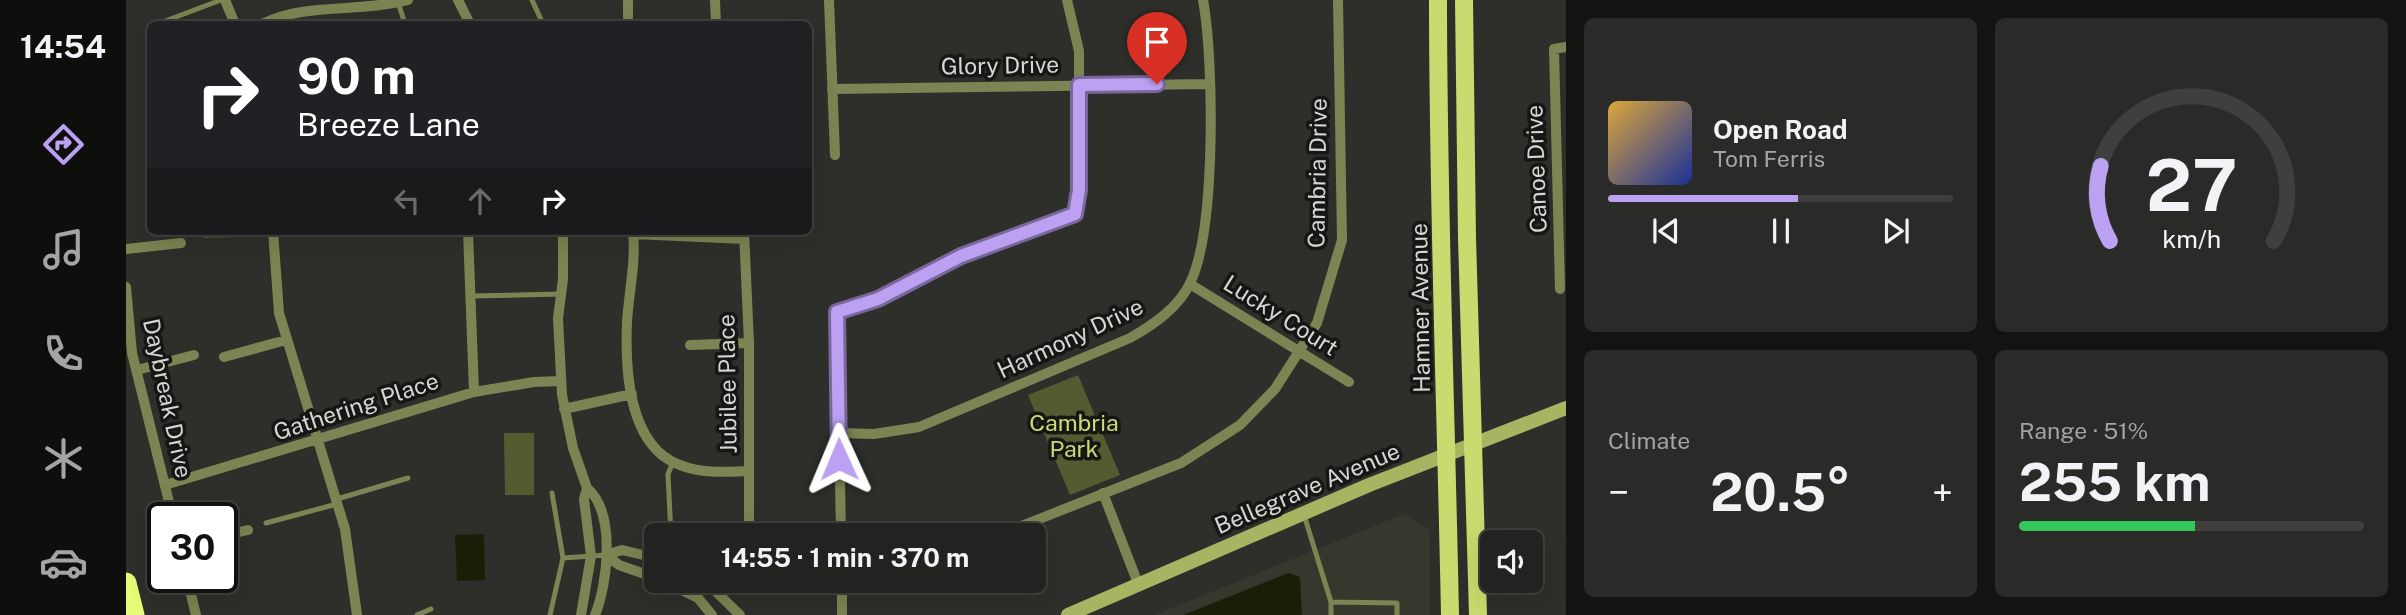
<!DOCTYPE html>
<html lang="en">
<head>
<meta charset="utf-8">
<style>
  :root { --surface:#222320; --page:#2a2b29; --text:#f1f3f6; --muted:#a2a4a5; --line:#3f403e; --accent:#bca0f2 }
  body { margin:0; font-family:"Public Sans",sans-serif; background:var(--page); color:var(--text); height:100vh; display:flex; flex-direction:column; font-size:26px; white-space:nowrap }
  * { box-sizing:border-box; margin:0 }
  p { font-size:23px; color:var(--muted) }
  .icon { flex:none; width:38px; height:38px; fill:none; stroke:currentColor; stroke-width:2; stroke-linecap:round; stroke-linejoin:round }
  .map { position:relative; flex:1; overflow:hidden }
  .details { display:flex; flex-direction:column; gap:18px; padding:18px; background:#131312; width:840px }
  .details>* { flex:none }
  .top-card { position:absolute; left:21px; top:21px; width:665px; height:214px; border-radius:10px; box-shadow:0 7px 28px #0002,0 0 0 2px var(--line); background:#202124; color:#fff; overflow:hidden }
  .fabs { position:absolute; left:1354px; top:530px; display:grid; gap:14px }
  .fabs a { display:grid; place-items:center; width:63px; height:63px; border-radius:10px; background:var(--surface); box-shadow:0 7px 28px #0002,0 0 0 2px var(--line); font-size:35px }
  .speed { position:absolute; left:21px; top:502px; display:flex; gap:14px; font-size:35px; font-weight:700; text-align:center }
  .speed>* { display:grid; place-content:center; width:91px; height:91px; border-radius:50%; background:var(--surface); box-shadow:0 7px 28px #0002,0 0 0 2px var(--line); line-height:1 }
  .speed .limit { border:4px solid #111; border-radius:10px; background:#fff; color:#111 }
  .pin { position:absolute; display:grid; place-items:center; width:60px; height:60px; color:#fff; margin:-72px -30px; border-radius:50% 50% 50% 0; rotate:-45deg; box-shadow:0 0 7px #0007 }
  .pin .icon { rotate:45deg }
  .me { position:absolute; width:77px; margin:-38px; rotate:359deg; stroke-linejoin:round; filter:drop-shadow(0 0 5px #0008) }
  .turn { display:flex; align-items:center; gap:24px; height:147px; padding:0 35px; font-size:32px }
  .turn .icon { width:91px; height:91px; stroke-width:2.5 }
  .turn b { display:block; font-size:49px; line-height:60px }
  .lanes { display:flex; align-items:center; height:66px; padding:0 35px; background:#0003; justify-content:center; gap:35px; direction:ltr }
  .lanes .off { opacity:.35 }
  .big { font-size:52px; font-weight:700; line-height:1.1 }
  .details .card { flex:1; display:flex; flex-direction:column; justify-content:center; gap:10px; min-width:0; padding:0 24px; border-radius:10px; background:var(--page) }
  .details .dial { align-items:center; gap:0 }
  .dial svg { height:182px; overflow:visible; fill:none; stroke:var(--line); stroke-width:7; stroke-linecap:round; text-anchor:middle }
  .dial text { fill:var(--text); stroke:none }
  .song { display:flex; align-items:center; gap:21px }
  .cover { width:84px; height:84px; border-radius:10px; background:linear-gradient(135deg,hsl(40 70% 55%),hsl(230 70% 35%)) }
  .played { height:7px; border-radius:4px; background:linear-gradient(90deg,var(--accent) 55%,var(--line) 55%) }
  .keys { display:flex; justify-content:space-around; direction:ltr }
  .heat { display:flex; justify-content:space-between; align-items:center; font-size:38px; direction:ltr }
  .charge { height:10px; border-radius:5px; background:linear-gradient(90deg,#34c759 51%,var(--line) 0) }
  .details .tiles { flex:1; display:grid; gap:18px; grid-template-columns:repeat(2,1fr) }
  .trip { position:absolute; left:518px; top:523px; width:402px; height:70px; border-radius:10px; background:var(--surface); box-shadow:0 7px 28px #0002,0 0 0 2px var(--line); font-weight:700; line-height:70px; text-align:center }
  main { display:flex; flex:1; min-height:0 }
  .tab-bar { display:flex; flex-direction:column; width:126px; justify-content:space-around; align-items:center; background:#0e0e0d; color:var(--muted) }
  .tab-bar .icon { width:49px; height:49px }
  .tab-bar .active { color:var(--accent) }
  .tab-bar b { font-size:32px; color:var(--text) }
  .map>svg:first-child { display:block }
  .built { fill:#36382e }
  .green { fill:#545b31 }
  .water { fill:#1a1e07 }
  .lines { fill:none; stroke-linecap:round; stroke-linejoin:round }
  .lane { stroke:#7b8452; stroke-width:5 }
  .street { stroke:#7b8452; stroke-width:10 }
  .secondary { stroke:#a7b563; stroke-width:14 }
  .primary { stroke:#c9da6e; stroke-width:18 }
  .highway { stroke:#e8fc78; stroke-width:21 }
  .route-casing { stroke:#7a689d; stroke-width:18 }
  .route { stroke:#bca0f2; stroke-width:12 }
  .labels { text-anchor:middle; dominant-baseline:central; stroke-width:7; stroke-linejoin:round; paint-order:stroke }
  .street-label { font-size:23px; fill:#d6d7d4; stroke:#161715 }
  .park-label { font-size:23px; fill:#cadb75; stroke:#161715 }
</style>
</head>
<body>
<main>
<nav class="tab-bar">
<b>14:54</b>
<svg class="icon active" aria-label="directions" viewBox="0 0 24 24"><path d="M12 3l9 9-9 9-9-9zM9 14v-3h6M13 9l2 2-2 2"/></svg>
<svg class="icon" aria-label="music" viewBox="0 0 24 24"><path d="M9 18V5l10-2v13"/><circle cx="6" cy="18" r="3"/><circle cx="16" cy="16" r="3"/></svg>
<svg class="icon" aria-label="phone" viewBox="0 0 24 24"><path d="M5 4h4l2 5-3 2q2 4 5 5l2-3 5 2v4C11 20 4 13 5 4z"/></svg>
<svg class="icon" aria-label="climate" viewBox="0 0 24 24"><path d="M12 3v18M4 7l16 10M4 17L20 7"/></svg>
<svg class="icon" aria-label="car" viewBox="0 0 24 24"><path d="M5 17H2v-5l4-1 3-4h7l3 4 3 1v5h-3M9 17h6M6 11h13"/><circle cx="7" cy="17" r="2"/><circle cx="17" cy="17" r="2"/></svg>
</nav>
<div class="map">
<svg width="1440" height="615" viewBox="0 0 1440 615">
  <rect width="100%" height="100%" fill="#2e2f2b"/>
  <path class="built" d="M1278,514l26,16v85h-275z"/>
  <path class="green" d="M952,375l42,100 -50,20 -42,-100z
    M378,433h30v62h-29z"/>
  <path class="water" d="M358,534l1,46 -28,1 -2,-46z
    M1162,573l12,4 2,38h-119z"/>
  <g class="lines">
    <path class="lane" d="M406,0l11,24
      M272,2l7,22
      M34,23l61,-23
      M78,235l69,-1
      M345,296l91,-2
      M426,493l11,65
      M211,499l71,-21
      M1178,515l27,87
      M140,523l71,-19
      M545,536l-3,-62 5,-12
      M291,615l14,-6
      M424,615l13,-57 43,-3
      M1205,615v-13l66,1v12"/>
    <path class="street" d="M99,0l10,24
      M332,0l12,24
      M502,0v24
      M589,0l1,24
      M703,0l6,155
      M136,24c46,-22 97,-11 146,-24
      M706,89l378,-5
      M147,231l6,82 66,216 12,86
      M342,231l6,161
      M437,231v48l-5,39 4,77 11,53 14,40 -3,11 7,57 -10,59
      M507,231c3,32 -4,60 -6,91 -2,46 1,124 53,143 22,9 46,7 69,6
      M618,231l5,112v193
      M507,234l111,5
      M0,249l55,-6
      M1064,284l159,98
      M0,287l6,66 41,165
      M1434,289l-6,-240 12,-2
      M564,345l59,-2
      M98,357l62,-17
      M11,370l57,-15
      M438,409l68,-15
      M713,433l35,1 45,-7 211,-89c23,-13 50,-31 61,-57 25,-54 23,-221 12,-281
      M39,485l309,-93 60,-10 27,-1
      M461,488c29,24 21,95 8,127
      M977,493l36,93
      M96,536l26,-6
      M715,536l-4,-225 41,-12 83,-43 114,-42 4,-24v-139l-12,-51
      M870,536l185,-73 59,-38 35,-36 42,-66 25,-83 -4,-240
      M480,555l13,10 37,13
      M480,555l16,-5 34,8
      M61,578l9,37
      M537,581l35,17 14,17
      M579,581l35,34
      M716,581v34"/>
    <path class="secondary" d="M942,615l301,-130 197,-77"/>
    <path class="primary" d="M1312,0c0,205 8,410 12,615
      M1338,0l3,238 11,377"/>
    <path class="highway" d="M0,583l8,32"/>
  </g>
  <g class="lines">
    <g class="route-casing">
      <path id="route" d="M713,459l-2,-147 41,-13 83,-43 114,-42 4,-24v-105l78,-1"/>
    </g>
    <use href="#route" class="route"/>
  </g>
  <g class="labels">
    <g class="street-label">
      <text transform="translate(874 65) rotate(-1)">Glory Drive</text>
      <text transform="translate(1410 169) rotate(-92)">Canoe Drive</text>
      <text transform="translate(1191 173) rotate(-89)">Cambria Drive</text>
      <text transform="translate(1294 308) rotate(-91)">Hamner Avenue</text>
      <text transform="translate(1155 315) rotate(32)">Lucky Court</text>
      <text transform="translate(944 338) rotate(-25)">Harmony Drive</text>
      <text transform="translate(601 384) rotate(-91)">Jubilee Place</text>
      <text transform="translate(42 398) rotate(78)">Daybreak Drive</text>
      <text transform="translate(230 406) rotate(-18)">Gathering Place</text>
      <text transform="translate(1181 488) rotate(-23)">Bellegrave Avenue</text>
    </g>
    <g class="park-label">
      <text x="948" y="422">Cambria<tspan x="948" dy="26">Park</tspan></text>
    </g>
  </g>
</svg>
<div class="fabs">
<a><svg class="icon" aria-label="sound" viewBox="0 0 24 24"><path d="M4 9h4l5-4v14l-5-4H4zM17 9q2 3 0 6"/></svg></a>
</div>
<div class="speed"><div class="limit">30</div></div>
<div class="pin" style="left:1031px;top:84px;background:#d93025"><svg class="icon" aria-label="arrive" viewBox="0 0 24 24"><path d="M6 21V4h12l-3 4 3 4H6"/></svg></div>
<svg class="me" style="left:713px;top:459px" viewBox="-20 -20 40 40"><path d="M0-17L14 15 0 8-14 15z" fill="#bca0f2" stroke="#fff" stroke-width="4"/></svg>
<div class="trip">14:55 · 1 min · 370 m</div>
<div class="top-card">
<div class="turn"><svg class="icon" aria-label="right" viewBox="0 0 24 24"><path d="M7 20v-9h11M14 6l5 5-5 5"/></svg><div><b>90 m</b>Breeze Lane</div></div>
<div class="lanes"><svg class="icon off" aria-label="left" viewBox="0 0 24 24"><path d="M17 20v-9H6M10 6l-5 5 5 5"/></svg><svg class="icon off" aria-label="ahead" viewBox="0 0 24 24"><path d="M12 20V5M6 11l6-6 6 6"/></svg><svg class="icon" aria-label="right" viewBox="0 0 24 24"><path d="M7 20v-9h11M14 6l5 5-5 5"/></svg></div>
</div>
</div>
<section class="details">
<div class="tiles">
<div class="card">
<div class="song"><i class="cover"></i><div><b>Open Road</b><p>Tom Ferris</p></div></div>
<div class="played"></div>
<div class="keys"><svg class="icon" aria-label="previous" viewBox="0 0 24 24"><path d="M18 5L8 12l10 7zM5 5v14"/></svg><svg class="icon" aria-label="pause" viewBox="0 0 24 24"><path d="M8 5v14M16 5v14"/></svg><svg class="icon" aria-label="next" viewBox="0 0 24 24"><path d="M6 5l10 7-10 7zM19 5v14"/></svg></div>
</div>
<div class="card dial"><svg viewBox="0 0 100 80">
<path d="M14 69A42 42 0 1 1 86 69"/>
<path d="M14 69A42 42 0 0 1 10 36" stroke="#bca0f2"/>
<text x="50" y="56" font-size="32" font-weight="700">27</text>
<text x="50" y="72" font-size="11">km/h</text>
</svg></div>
<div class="card"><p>Climate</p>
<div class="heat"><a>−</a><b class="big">20.5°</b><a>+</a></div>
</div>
<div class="card"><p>Range · 51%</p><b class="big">255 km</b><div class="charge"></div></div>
</div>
</section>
</main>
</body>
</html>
